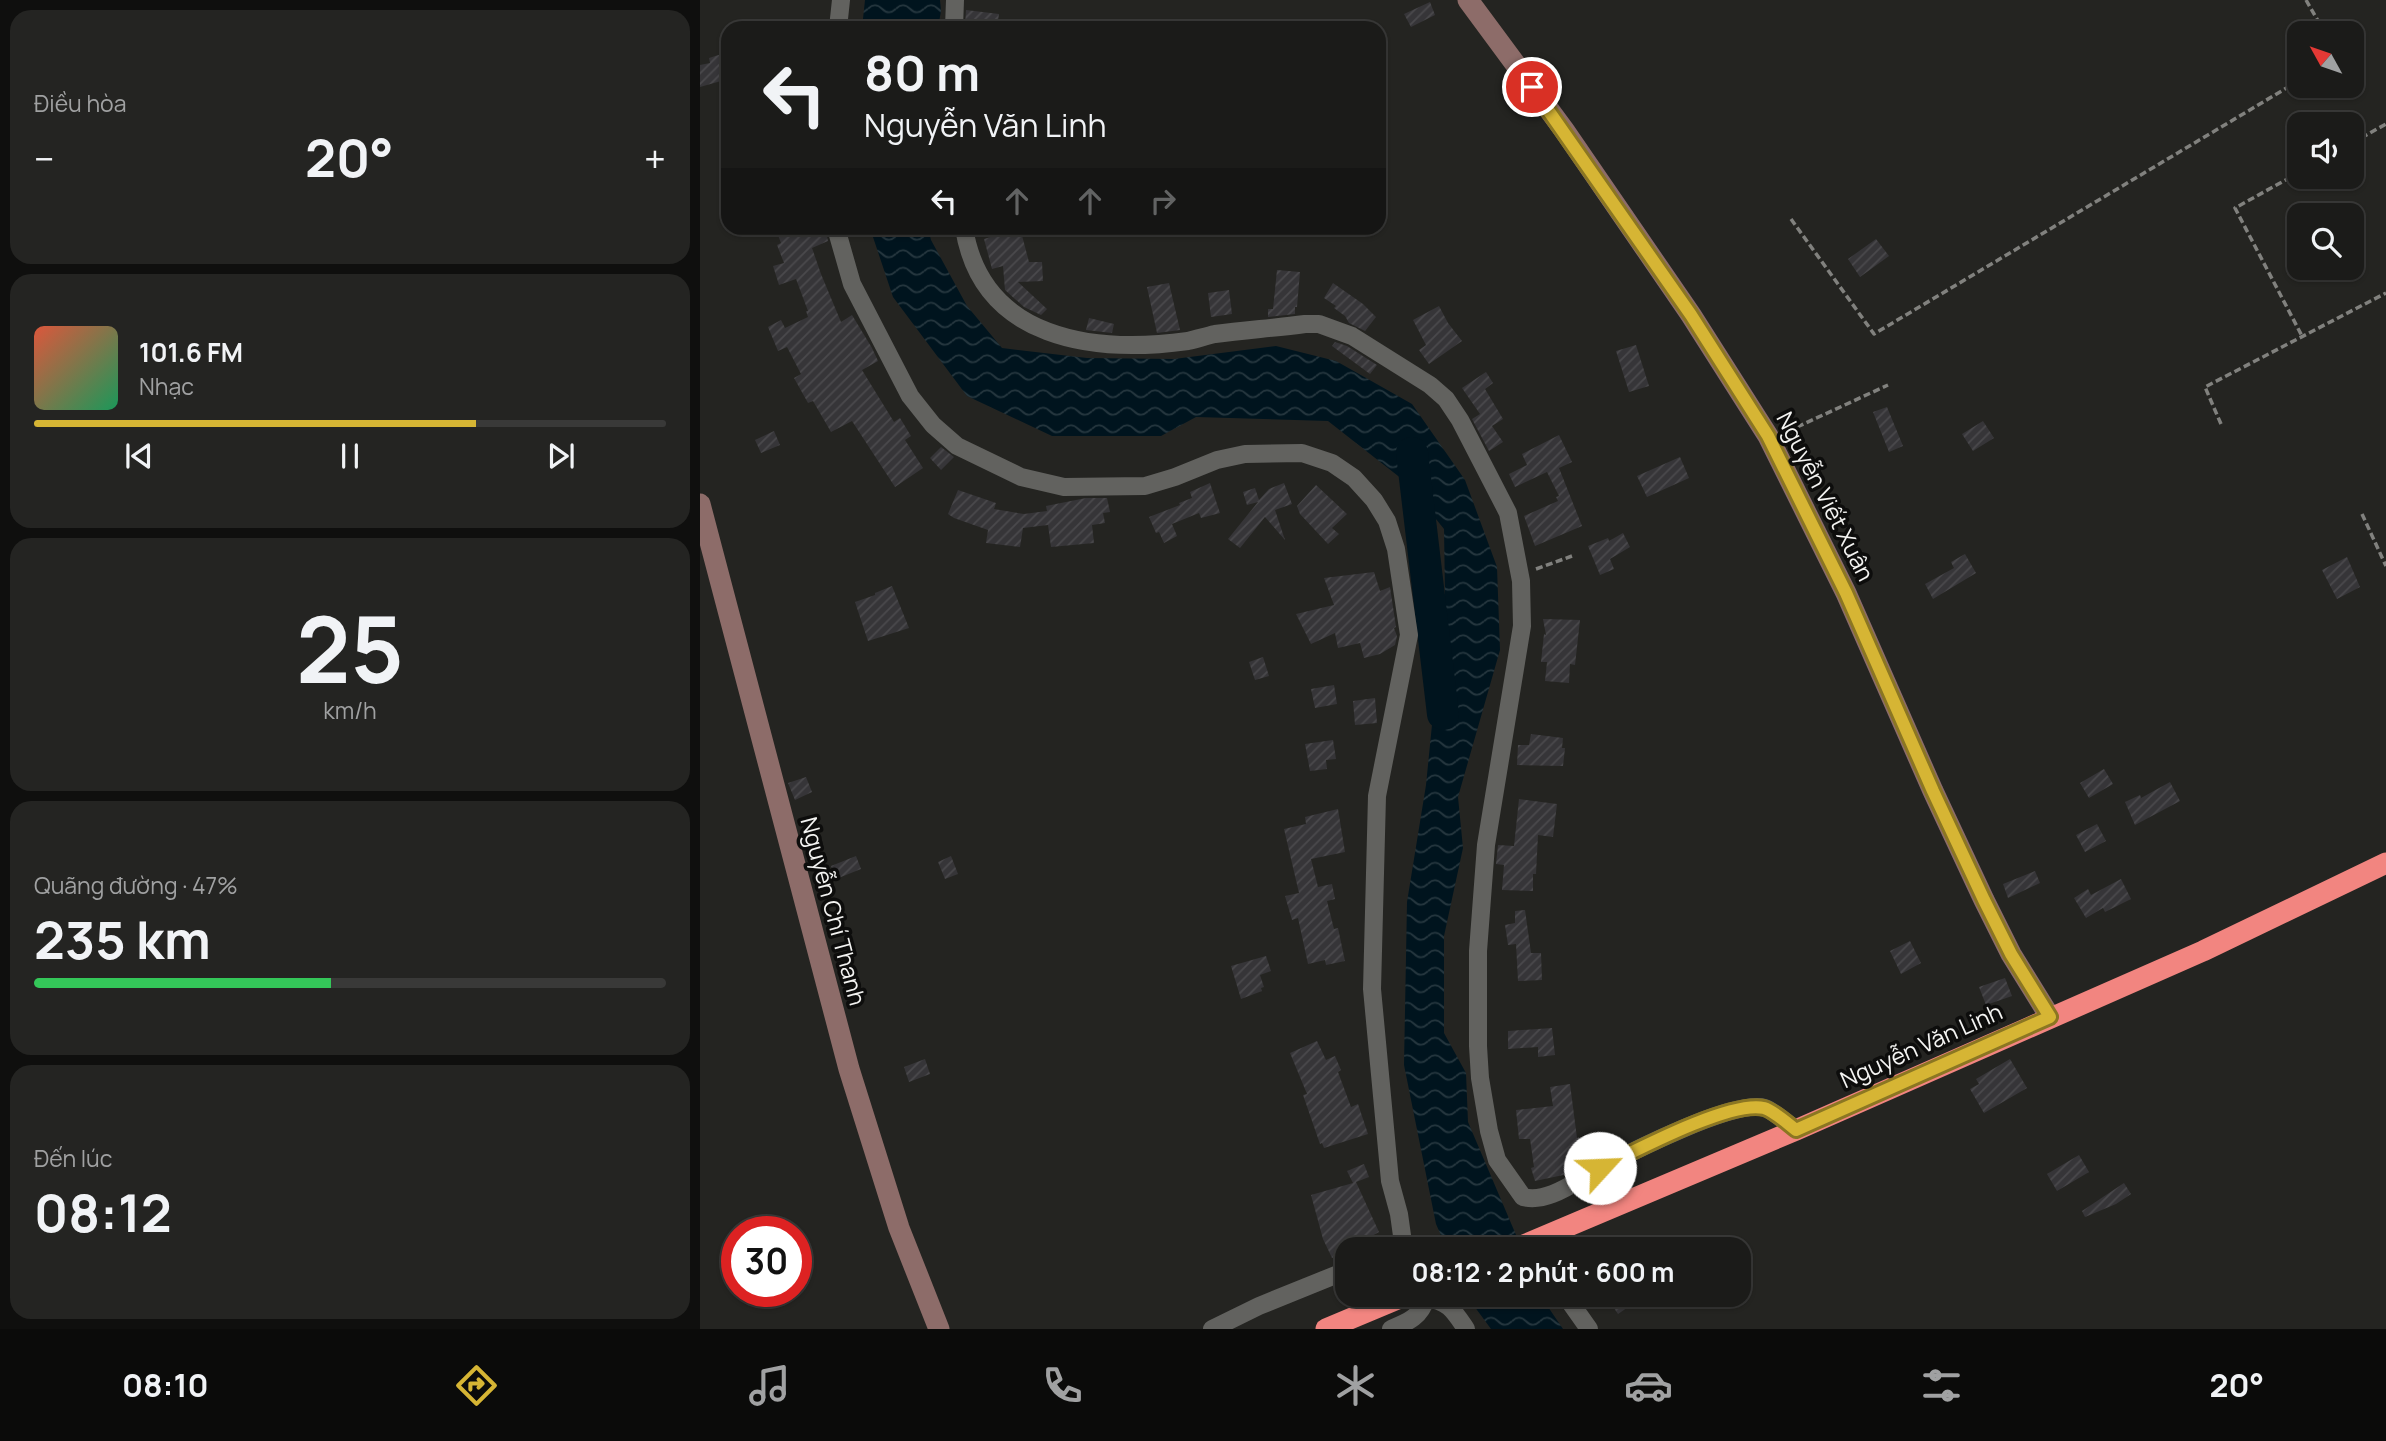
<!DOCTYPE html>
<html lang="vi">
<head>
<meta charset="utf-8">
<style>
  :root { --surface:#1b1b19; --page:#242422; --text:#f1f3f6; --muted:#a0a1a2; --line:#393938; --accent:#d6b534 }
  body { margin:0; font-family:Manrope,sans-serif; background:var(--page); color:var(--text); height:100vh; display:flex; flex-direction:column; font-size:26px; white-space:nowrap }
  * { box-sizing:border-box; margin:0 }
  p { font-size:23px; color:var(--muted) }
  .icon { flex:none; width:38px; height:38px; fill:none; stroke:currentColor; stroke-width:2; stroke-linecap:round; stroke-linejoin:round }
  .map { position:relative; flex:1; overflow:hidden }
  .drawer { display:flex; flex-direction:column; gap:10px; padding:10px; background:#0f0f0e; width:700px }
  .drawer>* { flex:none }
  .guide { position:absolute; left:21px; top:21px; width:665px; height:214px; border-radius:21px; box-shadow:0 2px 5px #0004,0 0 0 2px var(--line); background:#1b1b19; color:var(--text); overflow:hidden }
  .needle { width:46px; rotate:310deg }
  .fabs { position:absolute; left:1587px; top:21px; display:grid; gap:14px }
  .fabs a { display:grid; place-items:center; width:77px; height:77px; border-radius:14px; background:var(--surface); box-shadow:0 2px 5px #0004,0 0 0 2px var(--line); font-size:35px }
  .speed { position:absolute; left:21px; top:1216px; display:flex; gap:14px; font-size:35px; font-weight:700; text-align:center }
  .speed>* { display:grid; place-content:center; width:91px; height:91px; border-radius:50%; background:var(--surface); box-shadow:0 2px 5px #0004,0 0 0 2px var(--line); line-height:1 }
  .speed .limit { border:10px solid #d22; background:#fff; color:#111 }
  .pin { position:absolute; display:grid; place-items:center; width:60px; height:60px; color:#fff; margin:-30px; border:4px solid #fff; border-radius:50%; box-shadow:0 2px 7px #0007 }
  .me { position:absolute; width:77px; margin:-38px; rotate:65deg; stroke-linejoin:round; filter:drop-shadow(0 0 5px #0008) }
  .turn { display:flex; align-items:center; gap:24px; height:147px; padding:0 28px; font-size:32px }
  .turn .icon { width:91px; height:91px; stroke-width:2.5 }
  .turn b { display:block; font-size:49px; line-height:60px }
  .lanes { display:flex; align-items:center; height:66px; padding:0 28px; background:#0003; justify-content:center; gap:35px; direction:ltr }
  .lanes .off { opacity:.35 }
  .big { font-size:52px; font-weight:700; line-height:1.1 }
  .drawer .tile { flex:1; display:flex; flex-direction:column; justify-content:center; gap:10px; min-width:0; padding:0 24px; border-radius:21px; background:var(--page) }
  .drawer .dial { align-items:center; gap:0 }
  .dial b { font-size:91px; line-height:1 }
  .song { display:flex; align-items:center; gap:21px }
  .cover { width:84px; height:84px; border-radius:10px; background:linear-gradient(135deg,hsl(10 70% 55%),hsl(150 70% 35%)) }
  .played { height:7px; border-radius:4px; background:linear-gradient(90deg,var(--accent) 70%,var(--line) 70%) }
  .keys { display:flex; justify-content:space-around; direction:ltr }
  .heat { display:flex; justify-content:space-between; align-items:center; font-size:38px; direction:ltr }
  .charge { height:10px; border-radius:5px; background:linear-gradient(90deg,#34c759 47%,var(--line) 0) }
  .trip { position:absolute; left:635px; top:1237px; width:416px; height:70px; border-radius:21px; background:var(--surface); box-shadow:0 2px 5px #0004,0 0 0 2px var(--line); font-weight:700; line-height:70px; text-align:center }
  .dock { display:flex; height:112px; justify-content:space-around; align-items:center; background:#0b0b0a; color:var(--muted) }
  .dock .icon { width:49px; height:49px }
  .dock .current { color:var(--accent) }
  .dock b { font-size:32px; color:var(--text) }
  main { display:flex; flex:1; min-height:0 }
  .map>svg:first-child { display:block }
  .water { fill:url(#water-waves) }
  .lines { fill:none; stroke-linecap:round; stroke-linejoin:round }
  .river { stroke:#00141e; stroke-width:32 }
  .building { fill:url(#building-hatch) }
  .path { stroke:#81817e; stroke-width:3.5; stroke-dasharray:7 3.5; stroke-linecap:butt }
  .street { stroke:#62625f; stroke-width:18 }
  .secondary { stroke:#8d6c69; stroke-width:21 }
  .highway { stroke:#f28580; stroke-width:21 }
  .route-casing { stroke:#8b7622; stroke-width:18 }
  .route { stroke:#d6b534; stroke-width:12 }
  .labels { text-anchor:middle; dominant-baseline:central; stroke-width:7; stroke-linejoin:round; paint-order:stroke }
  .street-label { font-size:23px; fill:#f4f4f2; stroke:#0d0d0c }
</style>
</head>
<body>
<main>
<section class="drawer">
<div class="tile"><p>Điều hòa</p>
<div class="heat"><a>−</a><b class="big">20°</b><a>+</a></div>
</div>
<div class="tile">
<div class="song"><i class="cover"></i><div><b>101.6 FM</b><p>Nhạc</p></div></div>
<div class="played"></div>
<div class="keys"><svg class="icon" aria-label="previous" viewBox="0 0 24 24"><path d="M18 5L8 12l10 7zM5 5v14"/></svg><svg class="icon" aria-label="pause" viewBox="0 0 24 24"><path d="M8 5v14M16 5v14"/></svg><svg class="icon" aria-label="next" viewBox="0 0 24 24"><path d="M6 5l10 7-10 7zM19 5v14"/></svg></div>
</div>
<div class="tile dial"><b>25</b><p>km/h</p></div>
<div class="tile"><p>Quãng đường · 47%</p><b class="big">235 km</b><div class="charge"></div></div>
<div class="tile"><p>Đến lúc</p><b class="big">08:12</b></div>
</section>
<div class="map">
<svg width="1686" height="1329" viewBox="0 0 1686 1329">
  <defs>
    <pattern id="water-waves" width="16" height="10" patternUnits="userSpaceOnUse" patternTransform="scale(1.75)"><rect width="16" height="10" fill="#00141e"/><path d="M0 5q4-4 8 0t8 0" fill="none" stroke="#26373f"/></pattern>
    <pattern id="building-hatch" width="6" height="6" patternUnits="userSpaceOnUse" patternTransform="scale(1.75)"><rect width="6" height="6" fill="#363538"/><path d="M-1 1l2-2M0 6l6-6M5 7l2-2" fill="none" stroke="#4a494c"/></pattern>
  </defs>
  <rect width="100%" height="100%" fill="#242421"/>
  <path class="water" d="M165,0h75l1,11 -3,17h-76z
    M170,228h58l3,12 36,66 35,42 85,10 87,1 102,-13 60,15 76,43 53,76 32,87 3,83 -42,147 5,51 -19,88v97l22,40 2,49 54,127h-75l-11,-25 -32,-159 3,-163 19,-117 19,-191 -1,-65 -37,-46 -79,-62 -132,-4 -35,19h-109l-85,-40 -74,-99z
    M766,1295h74l23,34h-72z"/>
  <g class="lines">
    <path class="river" d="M712,453l31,261"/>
  </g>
  <path class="building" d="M730,2l5,13 -24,12 -7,-13z
    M266,10l33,4 -2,14 -32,-2z
    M28,52v27l-28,8v-22l10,-2 -1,-5z
    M98,228h27l3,13 -16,7 9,26 20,48 11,-7 20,33 6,13 -16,9 32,52 6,-4 11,18 -6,4 18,28 -28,19 -43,-66 -21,11 -18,-31 -5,2 -14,-25 7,-4 -14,-27 -9,4 -10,-24 13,-7 4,8 23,-11 -2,-6h2l-12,-32 -17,6 -6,-19 11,-3 -7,-18 4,-2 -3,-8z
    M320,228l9,34h13l1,19 -25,1 29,27 -6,6 -17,-8 -19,-17 -2,-24 -11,3 -8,-30z
    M1176,239l13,17 -29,21 -12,-18z
    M577,270l23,2 -3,35h-2v7l-27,3v-8h5z
    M469,283l11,47 -23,3 -10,-46z
    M633,283l30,21 13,13 -11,14 -16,-8 -4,-7 -11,-8 2,-2 -12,-8z
    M529,290l3,24 -21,3 -3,-24z
    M739,306l9,17 14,18 -33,23 -10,-14 7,-5 -13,-25z
    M389,318l25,6 -2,9 -26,-3z
    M635,342l12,4 30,19 -7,9 -38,-28z
    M936,345l13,41 -20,6 -13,-41z
    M786,372l7,11 -8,6 18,30 -11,7 11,16 -14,9 -17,-32 8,-5 -18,-26z
    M1187,407l16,39 -14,6 -16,-40z
    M1283,421l11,17 -21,13 -11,-17z
    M74,431l6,14 -19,8 -6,-13z
    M859,435l13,27 -13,6 23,58 -47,20 -11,-30 34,-15 -2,-4 3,-1 -12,-24 -32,15 -6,-13 18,-9 -5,-11z
    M241,447l13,10 -13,13 -11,-12z
    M980,457l9,21 -42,19 -10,-21z
    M510,483l10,30 -19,5 -2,-5 -27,11 5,12 -13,7 -5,-11 -3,1 -7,-16 31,-12 -1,-2 13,-5 -2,-6z
    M584,483l8,21 -17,6 10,30 -20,-23 -25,31 -12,-9 30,-37 -11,3 -4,-13 12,-4 4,12 10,-11z
    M616,485l31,29 -15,14 7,6 -11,10 -28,-30 -3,-8z
    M258,490l38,13 -2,6 30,5 23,-3 -1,-5 40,-8h21l3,14 -7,1 2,10 -13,2 2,18 -43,4 -3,-22 -25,3 -3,19 -34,-4 2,-13 -34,-12 -6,-4z
    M923,533l7,14 -20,12 4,10 -14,6 -12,-29 20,-8 1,3z
    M1265,554l11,19 -43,26 -8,-15 29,-16 -3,-6z
    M1647,557l13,30 -23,12 -15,-29z
    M674,572l6,19 10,-4 6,40 -2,1 3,8 -2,9 -15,9 -16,4 -4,-15 -22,5 -3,-15 -24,11 -15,-30 38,-9 -10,-27z
    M192,586l17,42 -41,13 -13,-39 20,-7v-2z
    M843,619l37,1 -5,45 -5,-1 -1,19 -24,-2 2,-19h-6l3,-28 2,1z
    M563,657l6,19 -14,4 -6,-18z
    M634,685l3,19 -22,4 -4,-19z
    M675,698l2,25 -22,2 -2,-24z
    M831,734l32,4 -1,10h3l-2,18 -46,-1 1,-20h11z
    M633,740l3,19 -10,1 1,9 -17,2 -5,-27z
    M1404,769l9,15 -24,14 -9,-15z
    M106,777l6,15 -17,8 -7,-17z
    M1470,782l10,19 -45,24 -10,-23 15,-7 1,3z
    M819,799l38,5 -4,33 -15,-2 -2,39h-3v17l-31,-1 2,-25 -8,-1 2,-19 16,1z
    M638,809l7,43 -34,7 7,28 14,-3 3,15 -8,2 7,28 4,-1 7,33 -19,4 -1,-5 -17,4 -10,-46 -6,2 -7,-24 14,-3 -15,-64 22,-5 -1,-7z
    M1397,824l9,17 -21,11 -9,-17z
    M156,856l5,13 -25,10 -5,-13z
    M251,856l7,18 -13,5 -7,-17z
    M1335,871l5,12 -32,15 -5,-14z
    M1421,879l10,20 -26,13 -2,-4 -17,10 -12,-20 14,-9 3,6z
    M825,910l6,43h10l1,27 -24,1 -2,-37 -8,1 -3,-20 10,-2v-12z
    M1210,941l11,22 -20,11 -11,-23z
    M566,956l5,15 -11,4 4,12 -3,1 1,3 -21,8 -10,-33z
    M1305,978l7,18 -26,9 -7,-18z
    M852,1028l3,27 -17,2v-10l-30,2v-18z
    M617,1041l9,19 9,-4 6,14 -3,2 13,35 7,-3 10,30 -44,14 -2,-5 -2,1 -17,-49 4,-1 -17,-41z
    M225,1059l5,15 -21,8 -5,-15z
    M1310,1059l17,29 -43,25 -14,-24 9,-5 -3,-5z
    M870,1084l7,54 2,-1 3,9 2,-1 4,13 -16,5 2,7 -6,4 -33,7 -4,-13 3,-1 -4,-28h-11l-3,-29 37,-4 -3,-19z
    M1379,1155l10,17 -32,19 -10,-17z
    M664,1164l5,13 -13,5 23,50 -47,26 -9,-19 -12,-44 42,-12 -6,-12z
    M1424,1183l7,11 -15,10 -31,13 -3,-6z
    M905,1295h41l-28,19z"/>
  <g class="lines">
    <path class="path" d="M1606,0l19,33
      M1652,143l34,-19
      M1600,172l-65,36 67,128
      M1091,219l83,115 426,-254
      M1521,424l-16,-37 181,-94
      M1097,427l91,-42
      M1662,514l24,52
      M836,569l36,-13"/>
    <path class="street" d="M138,28l3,-28
      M254,28l1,-28
      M136,228l16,56 58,112 23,29 24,21 64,31 43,10 81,-1 30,-9 42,-17 28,-6 57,-1 30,10 22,15 20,22 13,21 9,28 13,86 -32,161 -5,193 18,192 9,33 5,36
      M264,228c18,112 130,126 224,113 9,-2 18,-5 27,-7 30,-4 60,-6 90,-10h14l33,12 78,49 16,14 14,21 48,93 13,68 1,45 -36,219 -8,106v95l2,32 9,53 8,29 26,37c26,7 55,-18 78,-29 30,-16 134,-69 164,-60 10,4 22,15 31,22
      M865,1295l24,34
      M726,1298c23,3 28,13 40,31
      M512,1329l47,-23 89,-36
      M691,1329c17,-7 30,-12 35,-31l-1,-3"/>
    <path class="secondary" d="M768,0l96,130 127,185 77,121 78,157 87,198 51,109 27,54 39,63
      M0,504l149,565 50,159 40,101"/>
    <path class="highway" d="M812,1250l284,-120 407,-179 183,-88
      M626,1329l81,-34"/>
  </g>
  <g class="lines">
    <g class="route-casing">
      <path id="route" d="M832,87l159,228 77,121 78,157 87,198 51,109 27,54 39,63 -254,113c-9,-7 -22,-19 -32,-22 -34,-8 -131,44 -164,60"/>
    </g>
    <use href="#route" class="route"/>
  </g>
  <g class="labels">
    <g class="street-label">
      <text transform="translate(1126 496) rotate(63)">Nguyễn Viết Xuân</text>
      <text transform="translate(134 911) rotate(75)">Nguyễn Chí Thanh</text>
      <text transform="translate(1221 1045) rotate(-24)">Nguyễn Văn Linh</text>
    </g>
  </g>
</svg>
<div class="fabs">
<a><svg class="needle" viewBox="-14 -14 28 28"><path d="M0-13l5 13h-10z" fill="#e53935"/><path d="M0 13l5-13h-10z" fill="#a0a1a2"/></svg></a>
<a><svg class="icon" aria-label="sound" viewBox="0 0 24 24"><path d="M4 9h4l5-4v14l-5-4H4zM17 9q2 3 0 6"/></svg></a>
<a><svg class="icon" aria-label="search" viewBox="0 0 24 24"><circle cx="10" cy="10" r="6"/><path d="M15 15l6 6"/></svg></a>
</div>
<div class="speed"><div class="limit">30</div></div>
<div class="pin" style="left:832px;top:87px;background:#d93025"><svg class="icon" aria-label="arrive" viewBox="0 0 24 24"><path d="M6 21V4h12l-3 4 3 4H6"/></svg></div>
<svg class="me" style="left:900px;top:1168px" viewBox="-20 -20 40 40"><circle r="19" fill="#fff"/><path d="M0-13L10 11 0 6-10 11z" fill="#d6b534"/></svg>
<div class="trip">08:12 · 2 phút · 600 m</div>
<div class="guide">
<div class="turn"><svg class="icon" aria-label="left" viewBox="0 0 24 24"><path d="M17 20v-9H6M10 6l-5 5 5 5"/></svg><div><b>80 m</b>Nguyễn Văn Linh</div></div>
<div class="lanes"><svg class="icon" aria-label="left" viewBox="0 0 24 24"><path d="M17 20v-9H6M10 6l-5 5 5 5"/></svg><svg class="icon off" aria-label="ahead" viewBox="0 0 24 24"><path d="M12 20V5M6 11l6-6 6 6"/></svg><svg class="icon off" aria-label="ahead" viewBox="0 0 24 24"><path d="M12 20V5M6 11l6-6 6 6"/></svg><svg class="icon off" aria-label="right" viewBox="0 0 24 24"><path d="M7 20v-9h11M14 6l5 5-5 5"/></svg></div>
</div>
</div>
</main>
<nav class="dock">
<b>08:10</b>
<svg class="icon current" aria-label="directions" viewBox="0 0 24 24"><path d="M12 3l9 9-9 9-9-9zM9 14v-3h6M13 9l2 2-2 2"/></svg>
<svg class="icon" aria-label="music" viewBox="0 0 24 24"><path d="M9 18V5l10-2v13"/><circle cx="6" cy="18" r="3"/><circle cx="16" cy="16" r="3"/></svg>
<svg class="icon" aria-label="phone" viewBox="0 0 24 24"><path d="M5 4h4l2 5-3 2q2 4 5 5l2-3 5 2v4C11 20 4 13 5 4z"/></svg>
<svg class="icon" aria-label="climate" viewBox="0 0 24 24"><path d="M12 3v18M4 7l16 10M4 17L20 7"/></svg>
<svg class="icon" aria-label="car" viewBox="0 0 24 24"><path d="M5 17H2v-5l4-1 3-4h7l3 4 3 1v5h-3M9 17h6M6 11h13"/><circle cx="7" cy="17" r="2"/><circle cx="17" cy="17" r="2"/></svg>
<svg class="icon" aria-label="filters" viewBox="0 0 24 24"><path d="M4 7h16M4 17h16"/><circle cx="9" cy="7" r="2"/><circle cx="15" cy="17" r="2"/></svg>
<b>20°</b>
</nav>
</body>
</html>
